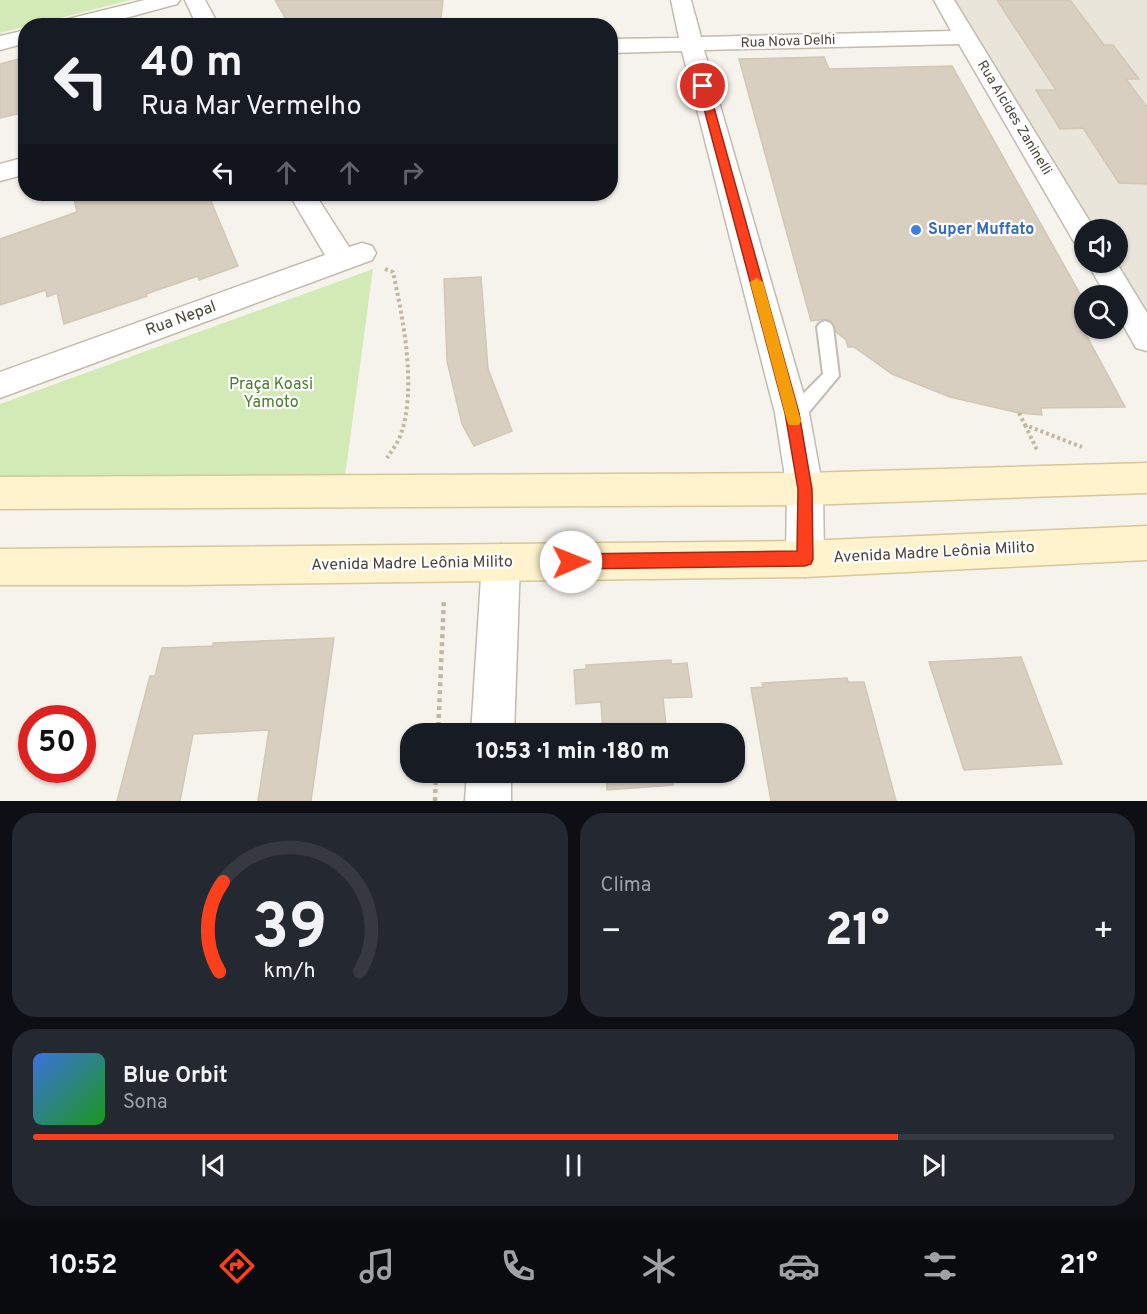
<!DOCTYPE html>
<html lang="pt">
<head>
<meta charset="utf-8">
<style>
  :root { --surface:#171b24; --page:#242831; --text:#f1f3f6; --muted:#9ea1a6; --line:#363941; --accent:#fc3f1d }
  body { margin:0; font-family:Overpass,sans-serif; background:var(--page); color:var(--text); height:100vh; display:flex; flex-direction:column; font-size:22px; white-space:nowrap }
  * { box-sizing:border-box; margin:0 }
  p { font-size:20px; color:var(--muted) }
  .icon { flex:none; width:33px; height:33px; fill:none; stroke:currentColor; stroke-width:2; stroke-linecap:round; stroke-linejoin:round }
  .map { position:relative; height:801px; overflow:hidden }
  .panel { display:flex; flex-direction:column; gap:12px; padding:12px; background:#0d0f14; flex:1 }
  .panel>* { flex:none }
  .guide { position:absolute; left:18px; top:18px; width:600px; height:183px; border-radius:24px; box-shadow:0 2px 4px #0004; background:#171b24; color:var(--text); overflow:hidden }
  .controls { position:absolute; left:1074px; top:219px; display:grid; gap:12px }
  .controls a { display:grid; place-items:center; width:54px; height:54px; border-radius:50%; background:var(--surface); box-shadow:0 2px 4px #0004; font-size:30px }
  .speed { position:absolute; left:18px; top:705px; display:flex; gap:12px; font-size:30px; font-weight:700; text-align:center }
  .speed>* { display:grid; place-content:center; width:78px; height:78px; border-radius:50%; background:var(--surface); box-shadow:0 2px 4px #0004; line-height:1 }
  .speed .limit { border:9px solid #d22; background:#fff; color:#111 }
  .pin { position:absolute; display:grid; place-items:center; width:51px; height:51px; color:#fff; margin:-26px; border:3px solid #fff; border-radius:50%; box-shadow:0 2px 6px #0007 }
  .me { position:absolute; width:66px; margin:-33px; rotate:89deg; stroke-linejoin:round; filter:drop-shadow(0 0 4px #0008) }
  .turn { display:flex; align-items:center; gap:21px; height:126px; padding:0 24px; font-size:27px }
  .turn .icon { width:78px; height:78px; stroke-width:2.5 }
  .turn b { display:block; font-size:42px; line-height:51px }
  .lanes { display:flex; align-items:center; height:57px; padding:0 24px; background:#0003; justify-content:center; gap:30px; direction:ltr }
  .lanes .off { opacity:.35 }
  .big { font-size:45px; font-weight:800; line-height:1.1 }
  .panel .widget { flex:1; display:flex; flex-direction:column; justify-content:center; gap:9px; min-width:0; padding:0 21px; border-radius:24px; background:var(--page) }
  .panel .dial { align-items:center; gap:0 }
  .dial svg { height:156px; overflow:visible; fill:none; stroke:var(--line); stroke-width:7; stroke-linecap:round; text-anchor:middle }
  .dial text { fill:var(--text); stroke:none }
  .song { display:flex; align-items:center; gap:18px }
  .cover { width:72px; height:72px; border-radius:9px; background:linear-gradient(135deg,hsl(220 70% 55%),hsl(120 70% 35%)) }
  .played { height:6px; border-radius:3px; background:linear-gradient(90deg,var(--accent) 80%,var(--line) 80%) }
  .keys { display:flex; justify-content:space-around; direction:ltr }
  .heat { display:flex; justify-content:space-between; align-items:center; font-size:33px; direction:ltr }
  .panel .tiles { flex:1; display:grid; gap:12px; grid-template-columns:1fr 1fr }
  .widget:last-child { grid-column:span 2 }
  .trip { position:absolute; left:400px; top:723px; width:345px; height:60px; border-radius:24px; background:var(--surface); box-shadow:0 2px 4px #0004; font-weight:800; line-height:60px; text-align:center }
  .tab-bar { display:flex; height:96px; justify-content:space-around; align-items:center; background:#090b0e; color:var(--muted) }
  .tab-bar .icon { width:42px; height:42px }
  .tab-bar .active { color:var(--accent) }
  .tab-bar b { font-size:27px; color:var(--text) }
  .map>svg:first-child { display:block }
  .residential { fill:#eae5da }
  .green { fill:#d2eab5 }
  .building { fill:#d8cfc1; stroke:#d3c7b4; stroke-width:1.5 }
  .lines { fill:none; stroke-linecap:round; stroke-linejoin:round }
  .service-casing { stroke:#c2bbae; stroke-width:4 }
  .minor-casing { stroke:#c2bbae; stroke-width:3 }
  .secondary-casing { stroke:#d6c79b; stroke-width:3 }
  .path-far1 { stroke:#c4b79f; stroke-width:4; stroke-dasharray:3 3; stroke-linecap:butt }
  .path { stroke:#c4b79f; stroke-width:4.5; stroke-dasharray:4 4; stroke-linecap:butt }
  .service { fill:#fff; fill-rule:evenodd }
  .minor { fill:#fff; fill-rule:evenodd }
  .secondary { fill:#fff3cd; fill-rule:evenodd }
  .route { fill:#fc3f1d; stroke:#a42913; stroke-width:1.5 }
  .slow { fill:#f59e0b }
  .shop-dot { fill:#3f7fe0; stroke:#fff; stroke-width:2 }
  .labels { text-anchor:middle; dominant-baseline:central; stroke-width:4.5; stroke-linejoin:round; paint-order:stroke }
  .far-street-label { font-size:14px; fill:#4b4439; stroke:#fff }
  .shop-label { font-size:16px; font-weight:bold; fill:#366cbe; stroke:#fff; text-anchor:start }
  .street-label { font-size:16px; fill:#4b4439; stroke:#fff }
  .park-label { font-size:16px; fill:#4a7f2a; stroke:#fff }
</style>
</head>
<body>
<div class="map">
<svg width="1147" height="801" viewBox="0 0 1147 801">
  <rect width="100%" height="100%" fill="#f6f3ec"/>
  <path class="residential" d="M955,0h192v317l-33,-54 4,-1v-32l-24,-1z"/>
  <path class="green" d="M0,0h131l-131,33z
    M373,269l-28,207 -345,3v-75z"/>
  <path class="building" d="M275,0h168l-3,26h-150z
    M997,0h73l34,45h9l26,34h-13l21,28v77l-28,-1 -36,-55 -23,1 -24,-39h20z
    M26,57v55l-26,6v-54z
    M824,57l5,12 123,-3 132,235v30l41,76 -84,1 1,7 -23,-2 -69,-16 -58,-23 -38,-27h-6l-2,-7 -10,-8 -5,-11 -5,-2 -15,2 -72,-262z
    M73,194h135l30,72 -39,14 -1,-4 -52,18 1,2 -83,28 -7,-31 -10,4 -1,-7 -46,15v-66l77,-27z
    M481,277l7,92 24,62 -38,15 -12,-22 -15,-63 -3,-82z
    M334,638l-23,163h-53l11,-71 -76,4 -13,67h-63l33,-125h5l7,-28 51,-2v-3z
    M1021,657l41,107 -98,6 -35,-108z
    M671,660v4l16,-1 5,34 -29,1 4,36h-64l-2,-32 -25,2 -2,-34 12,-1v-4z
    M847,678l1,4h16l32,119h-125l-20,-113 12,-1 -1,-4z
    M606,772h65l2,13 -66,5z"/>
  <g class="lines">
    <g class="service-casing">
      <path id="service" d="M825,321l5,2 3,4 6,49 -30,36 -17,8 -6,-2 -2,-5 39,-39 -6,-47 3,-4z"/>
    </g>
    <g class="minor-casing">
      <path id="minor" d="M145,0h35l-3,4 -81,22h-39l3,-5z
        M185,0h20l14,26h-22z
        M671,0h20l10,37 250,-6 -17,-31h20l141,230h-11v15l-10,-3 -115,-198 -255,6 105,363 14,76 1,70 -6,13 -13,5 -13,-5 -6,-13 1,-70 -12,-76 -93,-362 -72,2v-14l69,-1z
        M26,30v13l-26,7v-14z
        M26,157v17l-26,7v-17z
        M289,194h26l34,53 13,-4 10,3 4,7 -4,7 -372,138v-26l325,-117z
        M1087,262h29l31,51v38l-11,-3 -18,-32v-20h-12z
        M501,544l13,5 6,13 -6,172h-43l11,-172 6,-13z
        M467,772h44v29h-46z"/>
    </g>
    <g class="secondary-casing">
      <path id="secondary" d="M1147,463v30l-342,12 -805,4v-32l805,-4z
        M1147,526v34l-342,17 -621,8h-184v-36l805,-8z"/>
    </g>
    <path class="path-far1" d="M385,269l8,3c10,47 24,115 8,162 -3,9 -9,16 -14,24
      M1019,413l6,12 57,22
      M1025,425l12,25"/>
    <path class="path" d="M438,734l6,-135
      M435,801l1,-29"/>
    <use href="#service" class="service"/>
    <use href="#minor" class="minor"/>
    <use href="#secondary" class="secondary"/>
  </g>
  <path class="route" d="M703,83l5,3 91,327 13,76 1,70 -2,5 -6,2 -234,3 -5,-2 -3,-5 3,-6 5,-2 226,-3 1,-62 -13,-76 -87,-327z"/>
  <path class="slow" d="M757,278l6,4 38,139 -2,4h-10l-2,-4 -37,-139z"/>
  <circle class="shop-dot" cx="916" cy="230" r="6"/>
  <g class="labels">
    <g class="far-street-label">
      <text transform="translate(788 42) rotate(-2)">Rua Nova Delhi</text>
      <text transform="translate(1014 118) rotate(59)">Rua Alcides Zaninelli</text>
    </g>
    <g class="shop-label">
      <text x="928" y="230">Super Muffato</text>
    </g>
    <g class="street-label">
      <text transform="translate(181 319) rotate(-20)">Rua Nepal</text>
      <text transform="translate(934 553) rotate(-3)">Avenida Madre Leônia Milito</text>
      <text transform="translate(412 564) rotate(-1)">Avenida Madre Leônia Milito</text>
    </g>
    <g class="park-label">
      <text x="271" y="385">Praça Koasi<tspan x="271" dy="18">Yamoto</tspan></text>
    </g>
  </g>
</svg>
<div class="controls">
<a><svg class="icon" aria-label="sound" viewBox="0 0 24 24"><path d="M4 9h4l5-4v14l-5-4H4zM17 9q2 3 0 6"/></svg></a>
<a><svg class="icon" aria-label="search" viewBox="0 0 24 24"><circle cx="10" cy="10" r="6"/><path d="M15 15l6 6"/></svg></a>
</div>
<div class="speed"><div class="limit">50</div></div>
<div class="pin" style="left:703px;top:86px;background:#d93025"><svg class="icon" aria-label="arrive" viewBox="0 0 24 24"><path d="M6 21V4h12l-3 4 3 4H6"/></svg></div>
<svg class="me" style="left:571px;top:562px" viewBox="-20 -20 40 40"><circle r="19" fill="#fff"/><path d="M0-13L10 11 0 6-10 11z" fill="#fc3f1d"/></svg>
<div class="trip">10:53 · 1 min · 180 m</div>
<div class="guide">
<div class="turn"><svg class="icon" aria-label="left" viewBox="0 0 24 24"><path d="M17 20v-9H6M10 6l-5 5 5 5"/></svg><div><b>40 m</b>Rua Mar Vermelho</div></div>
<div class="lanes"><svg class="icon" aria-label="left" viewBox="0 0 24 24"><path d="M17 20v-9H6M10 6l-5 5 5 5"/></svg><svg class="icon off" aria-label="ahead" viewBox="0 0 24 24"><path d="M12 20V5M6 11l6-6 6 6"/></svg><svg class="icon off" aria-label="ahead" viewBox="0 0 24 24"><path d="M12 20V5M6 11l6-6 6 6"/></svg><svg class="icon off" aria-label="right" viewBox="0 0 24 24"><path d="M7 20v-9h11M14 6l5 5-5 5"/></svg></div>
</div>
</div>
<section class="panel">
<div class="tiles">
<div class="widget dial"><svg viewBox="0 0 100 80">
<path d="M14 69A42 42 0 1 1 86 69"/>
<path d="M14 69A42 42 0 0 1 16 23" stroke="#fc3f1d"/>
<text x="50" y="56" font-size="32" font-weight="700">39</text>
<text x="50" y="72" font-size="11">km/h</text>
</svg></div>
<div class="widget"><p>Clima</p>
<div class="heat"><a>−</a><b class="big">21°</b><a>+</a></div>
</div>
<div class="widget">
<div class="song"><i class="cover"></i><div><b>Blue Orbit</b><p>Sona</p></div></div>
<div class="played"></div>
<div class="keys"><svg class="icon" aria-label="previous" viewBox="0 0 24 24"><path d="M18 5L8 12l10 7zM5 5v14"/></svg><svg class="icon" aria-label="pause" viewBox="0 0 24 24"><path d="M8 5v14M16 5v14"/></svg><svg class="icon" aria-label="next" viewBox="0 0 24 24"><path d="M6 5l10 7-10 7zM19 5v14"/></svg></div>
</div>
</div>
</section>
<nav class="tab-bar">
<b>10:52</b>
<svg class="icon active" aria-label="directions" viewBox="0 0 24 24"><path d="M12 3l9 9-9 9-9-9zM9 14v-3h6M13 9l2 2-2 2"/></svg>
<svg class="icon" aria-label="music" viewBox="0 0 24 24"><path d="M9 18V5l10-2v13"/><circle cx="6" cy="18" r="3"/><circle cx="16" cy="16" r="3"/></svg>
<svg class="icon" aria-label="phone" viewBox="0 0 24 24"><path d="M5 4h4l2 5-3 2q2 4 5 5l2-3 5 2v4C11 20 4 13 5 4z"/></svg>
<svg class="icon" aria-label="climate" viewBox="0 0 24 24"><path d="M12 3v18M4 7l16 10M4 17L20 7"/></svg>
<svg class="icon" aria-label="car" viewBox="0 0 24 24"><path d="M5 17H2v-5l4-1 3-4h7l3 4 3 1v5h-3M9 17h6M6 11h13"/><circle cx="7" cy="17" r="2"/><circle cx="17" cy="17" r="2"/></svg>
<svg class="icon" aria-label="filters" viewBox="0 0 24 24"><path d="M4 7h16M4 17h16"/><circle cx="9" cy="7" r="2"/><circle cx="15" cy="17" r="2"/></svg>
<b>21°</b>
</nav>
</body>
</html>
